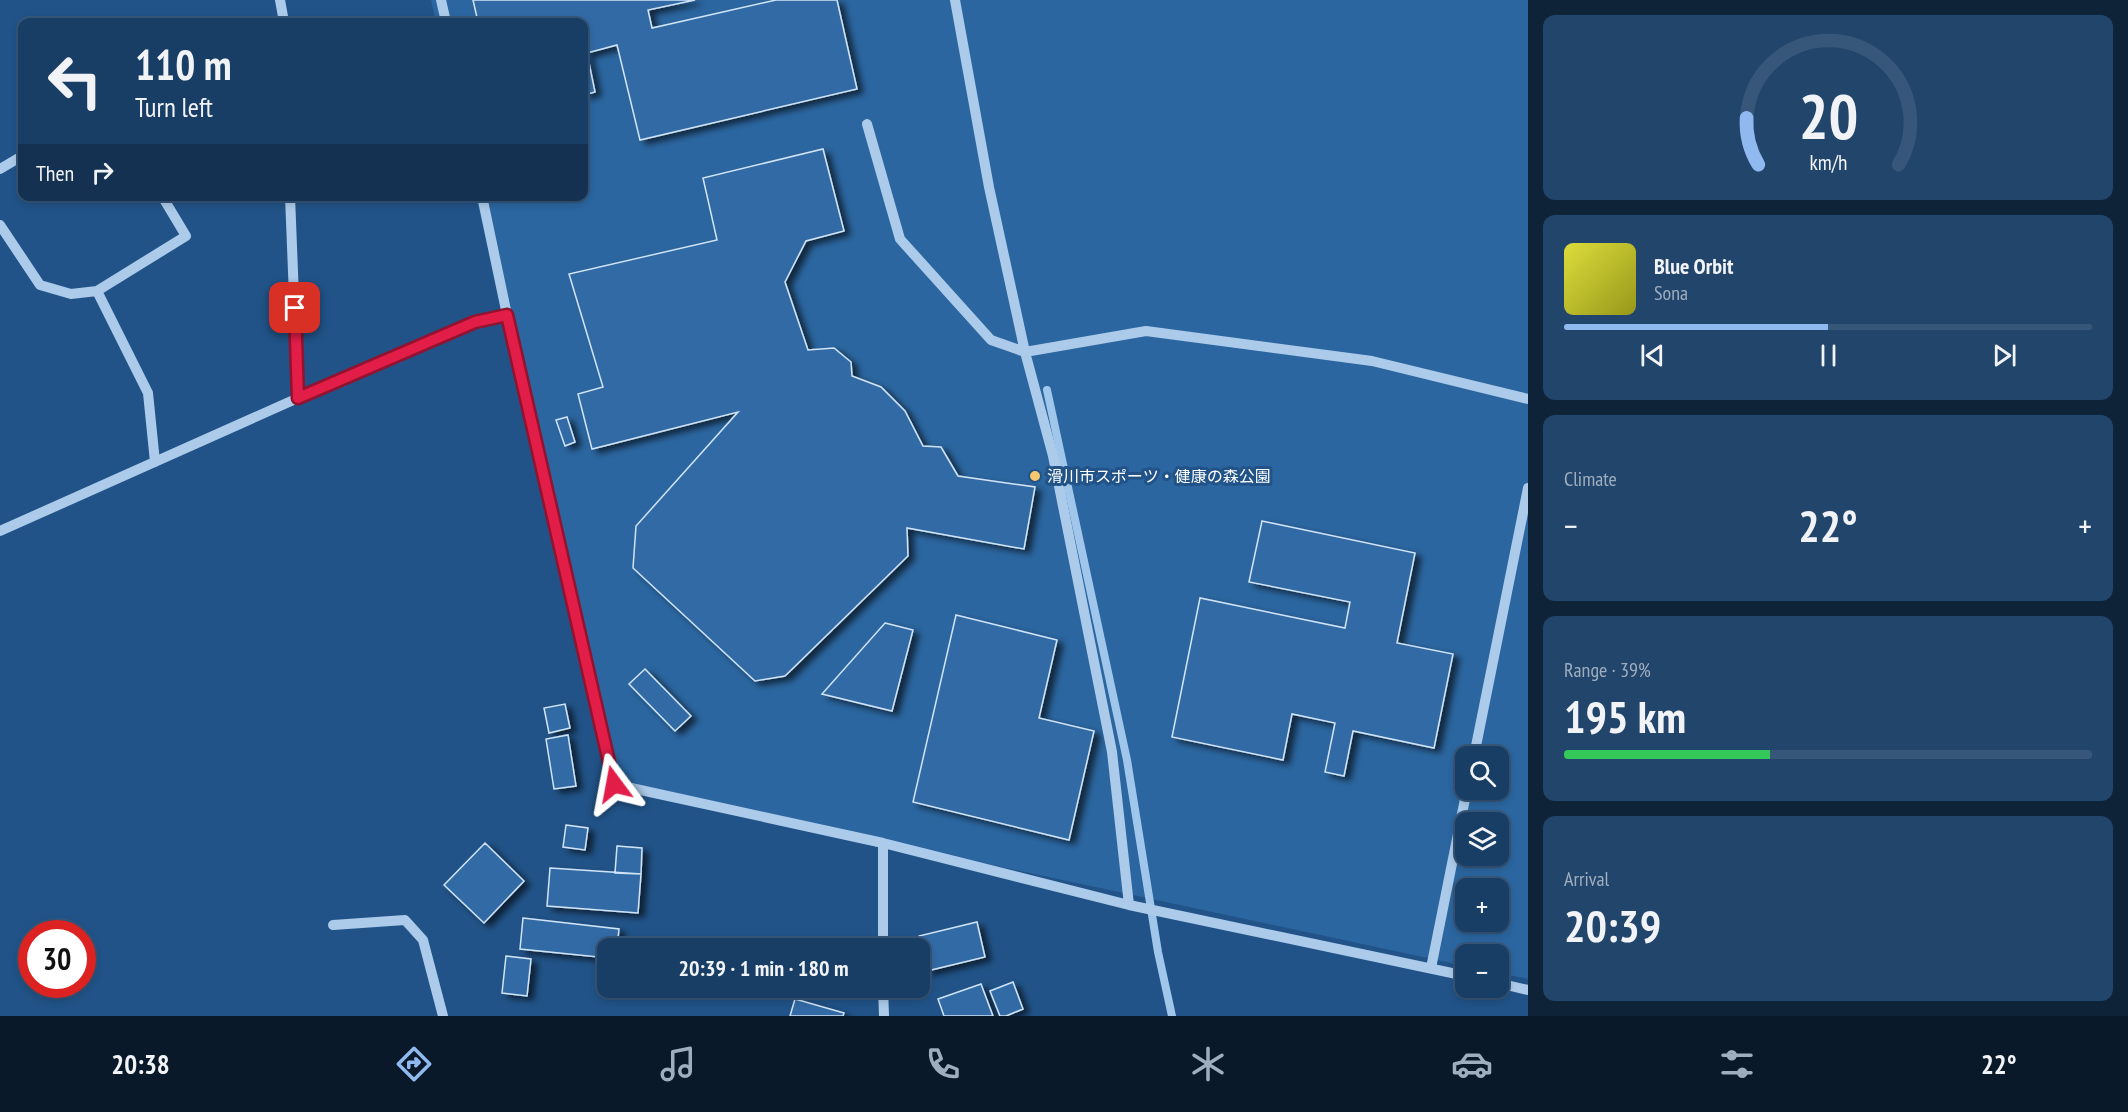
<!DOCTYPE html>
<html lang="en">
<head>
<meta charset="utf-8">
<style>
  :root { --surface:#193e66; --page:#22456c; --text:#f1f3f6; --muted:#9faebf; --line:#37577a; --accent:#90b9f0 }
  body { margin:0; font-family:"PT Sans Narrow","Noto Sans JP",sans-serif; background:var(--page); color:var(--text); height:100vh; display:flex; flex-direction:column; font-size:22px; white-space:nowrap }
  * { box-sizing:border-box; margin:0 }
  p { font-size:20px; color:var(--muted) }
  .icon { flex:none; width:33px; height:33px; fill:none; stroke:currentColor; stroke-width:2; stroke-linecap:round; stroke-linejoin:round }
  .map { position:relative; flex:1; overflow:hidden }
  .sheet { display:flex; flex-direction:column; gap:15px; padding:15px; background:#0e2238; width:600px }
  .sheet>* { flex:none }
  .hud { position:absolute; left:18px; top:18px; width:570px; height:183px; border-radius:12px; box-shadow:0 3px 9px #0003,0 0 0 2px var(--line); background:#193e66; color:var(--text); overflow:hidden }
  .tools { position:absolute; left:1455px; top:746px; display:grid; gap:12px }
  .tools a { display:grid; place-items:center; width:54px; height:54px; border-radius:12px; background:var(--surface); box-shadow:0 3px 9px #0003,0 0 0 2px var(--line); font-size:30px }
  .speed { position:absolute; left:18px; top:920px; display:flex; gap:12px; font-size:30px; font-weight:700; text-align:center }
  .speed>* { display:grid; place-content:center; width:78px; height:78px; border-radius:50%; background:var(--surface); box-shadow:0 3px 9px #0003,0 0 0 2px var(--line); line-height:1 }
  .speed .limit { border:9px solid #d22; background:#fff; color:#111 }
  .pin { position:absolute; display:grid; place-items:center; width:51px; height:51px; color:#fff; margin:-26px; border-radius:12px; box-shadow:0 3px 9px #0006 }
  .me { position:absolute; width:66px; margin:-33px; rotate:347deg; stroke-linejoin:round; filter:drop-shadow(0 0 4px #0008) }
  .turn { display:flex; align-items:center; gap:21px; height:126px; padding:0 18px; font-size:27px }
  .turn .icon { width:78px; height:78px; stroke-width:2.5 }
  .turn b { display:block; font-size:42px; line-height:51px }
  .then { display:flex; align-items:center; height:57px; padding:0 18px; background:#0003; gap:12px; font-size:22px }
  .big { font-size:45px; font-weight:700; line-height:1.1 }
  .sheet .widget { flex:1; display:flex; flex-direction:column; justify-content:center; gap:9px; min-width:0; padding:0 21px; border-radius:12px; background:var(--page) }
  .sheet .dial { align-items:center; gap:0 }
  .dial svg { height:156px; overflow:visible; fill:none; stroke:var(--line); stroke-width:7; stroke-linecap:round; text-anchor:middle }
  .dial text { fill:var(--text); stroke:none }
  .song { display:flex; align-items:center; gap:18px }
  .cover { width:72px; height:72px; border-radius:9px; background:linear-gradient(135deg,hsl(60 70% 55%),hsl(60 70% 35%)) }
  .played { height:6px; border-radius:3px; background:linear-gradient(90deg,var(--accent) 50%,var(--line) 50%) }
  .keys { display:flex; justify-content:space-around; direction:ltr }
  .heat { display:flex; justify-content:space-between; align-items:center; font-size:33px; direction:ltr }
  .charge { height:9px; border-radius:4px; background:linear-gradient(90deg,#34c759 39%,var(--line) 0) }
  .trip { position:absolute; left:597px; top:938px; width:333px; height:60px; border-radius:12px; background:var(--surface); box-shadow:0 3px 9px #0003,0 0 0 2px var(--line); font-weight:700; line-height:60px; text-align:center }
  .menu { display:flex; height:96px; justify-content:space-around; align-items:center; background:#0a1929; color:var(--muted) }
  .menu .icon { width:42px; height:42px }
  .menu .active { color:var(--accent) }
  .menu b { font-size:27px; color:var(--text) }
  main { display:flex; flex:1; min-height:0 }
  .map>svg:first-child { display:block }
  .green { fill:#2b66a0; fill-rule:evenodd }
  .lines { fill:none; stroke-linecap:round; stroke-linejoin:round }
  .stream { stroke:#a0c7eb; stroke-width:8 }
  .building { fill:#316ba5; stroke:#d1e4f7; stroke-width:1.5; filter:url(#shadow) }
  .minor { stroke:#accbea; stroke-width:10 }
  .route-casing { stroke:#92132f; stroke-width:15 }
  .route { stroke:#e11d48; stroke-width:10 }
  .poi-dot { fill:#f6c86e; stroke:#215388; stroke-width:2 }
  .labels { text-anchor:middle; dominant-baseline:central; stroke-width:6; stroke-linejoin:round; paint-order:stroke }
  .poi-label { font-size:16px; fill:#fff; stroke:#215388; text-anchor:start }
</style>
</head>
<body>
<main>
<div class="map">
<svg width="1528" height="1016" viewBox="0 0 1528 1016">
  <defs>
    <filter id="shadow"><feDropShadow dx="6" dy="4" stdDeviation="3" flood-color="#0009"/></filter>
  </defs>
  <rect width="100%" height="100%" fill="#215388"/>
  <path class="green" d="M431,0h1097v979l-29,-6 -1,-19h-32l-1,12 -852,-182 -137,-587 108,-1v-174h-148zM1466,756h32v33h-32zM1466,822h32v33h-32zM1466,888h32v33h-32z"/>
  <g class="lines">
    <path class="stream" d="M1047,390l80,370 31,192 14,64"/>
  </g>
  <path class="building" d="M473,0h222l-47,10 4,18 124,-28h61l20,89 -217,51 -23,-95 -30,8 8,39 -11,3v-73h-106z
    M823,149l21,82 -38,10 -21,41 23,68 26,-2 17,14 1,14 29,11 24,24 18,35 18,1 17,29 77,11 -11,62 -117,-21 1,28 -123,120 -30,5 -122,-113 3,-42 102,-114 -146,37 -14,-55 25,-7 -34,-113 148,-34 -14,-62z
    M567,417l8,25 -10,4 -9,-26z
    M1262,521l153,32 -18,90 56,11 -19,94 -81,-17 -9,45 -19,-4 10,-49 -43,-9 -9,46 -111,-23 28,-139 145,30 5,-26 -101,-20z
    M956,615l101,25 -18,78 55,13 -25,109 -156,-38z
    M885,623l28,7 -21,81 -70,-17z
    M645,669l46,47 -16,15 -46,-47z
    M565,704l5,24 -21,5 -5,-25z
    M568,735l8,51 -22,3 -8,-50z
    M566,825l22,3 -3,22 -22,-3z
    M485,843l39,38 -40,42 -40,-38z
    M617,846l25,2 -1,26 -26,-1z
    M550,868l91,6 -3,39 -91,-7z
    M523,918l96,11 -2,19h-9v10l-88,-9z
    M977,922l8,35 -58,14 -8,-35z
    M506,956l25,3 -4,37 -25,-3z
    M1013,982l10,27 -17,7h-6l-10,-25z
    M981,984l12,32h-49l-6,-17z
    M795,999l49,14 -1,3h-53z"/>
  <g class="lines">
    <path class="minor" d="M280,0l4,22
      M441,0l5,22
      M955,0l34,187 36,165 28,104 59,296 17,153
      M867,124l33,115 91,101 34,12 121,-21 226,30 156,38
      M0,169l22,-13
      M290,196l8,202 177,-76 32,-7
      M482,196l25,119 106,469 270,59 246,62 337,71
      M0,225l40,60 31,9 26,-3 89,-55 -24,-40
      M97,291l51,102 7,69
      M0,531l298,-133
      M1474,756l54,-268
      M883,843v105
      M333,925l72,-5 18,20 20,76
      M1431,968l36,-179
      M1498,983l30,7
      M883,987l1,29"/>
  </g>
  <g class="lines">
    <g class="route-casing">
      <path id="route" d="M295,308l3,90 177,-76 32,-7 107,469"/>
    </g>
    <use href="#route" class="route"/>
  </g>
  <circle class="poi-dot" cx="1035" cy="476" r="6"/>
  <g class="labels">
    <g class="poi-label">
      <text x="1047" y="476">滑川市スポーツ・健康の森公園</text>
    </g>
  </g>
</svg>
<div class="tools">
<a><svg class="icon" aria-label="search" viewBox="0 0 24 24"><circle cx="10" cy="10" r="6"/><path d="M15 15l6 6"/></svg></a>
<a><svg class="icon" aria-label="layers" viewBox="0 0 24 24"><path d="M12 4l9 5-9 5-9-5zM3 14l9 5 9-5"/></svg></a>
<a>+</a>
<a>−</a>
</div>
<div class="speed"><div class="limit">30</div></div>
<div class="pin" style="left:295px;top:308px;background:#d93025"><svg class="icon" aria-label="arrive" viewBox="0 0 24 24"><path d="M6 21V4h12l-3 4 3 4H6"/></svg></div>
<svg class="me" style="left:614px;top:784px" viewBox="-20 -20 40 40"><path d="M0-17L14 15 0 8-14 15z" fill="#e11d48" stroke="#fff" stroke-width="4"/></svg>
<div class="trip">20:39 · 1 min · 180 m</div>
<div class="hud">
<div class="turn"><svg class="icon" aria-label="left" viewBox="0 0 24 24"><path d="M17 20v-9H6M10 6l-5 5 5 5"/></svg><div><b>110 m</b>Turn left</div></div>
<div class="then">Then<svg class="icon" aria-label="right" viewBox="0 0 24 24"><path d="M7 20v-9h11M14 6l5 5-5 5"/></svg></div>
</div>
</div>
<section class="sheet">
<div class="widget dial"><svg viewBox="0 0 100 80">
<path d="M14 69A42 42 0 1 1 86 69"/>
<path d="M14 69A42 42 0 0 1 8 45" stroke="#90b9f0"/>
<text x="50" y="56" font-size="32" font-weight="700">20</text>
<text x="50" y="72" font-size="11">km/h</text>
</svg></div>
<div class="widget">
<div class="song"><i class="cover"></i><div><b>Blue Orbit</b><p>Sona</p></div></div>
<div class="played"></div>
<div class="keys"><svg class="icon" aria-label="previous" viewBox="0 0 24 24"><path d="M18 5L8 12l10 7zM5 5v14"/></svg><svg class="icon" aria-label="pause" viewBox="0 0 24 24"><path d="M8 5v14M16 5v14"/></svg><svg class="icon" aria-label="next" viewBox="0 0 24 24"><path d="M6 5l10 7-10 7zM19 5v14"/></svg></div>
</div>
<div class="widget"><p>Climate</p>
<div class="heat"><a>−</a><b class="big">22°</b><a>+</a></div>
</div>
<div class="widget"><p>Range · 39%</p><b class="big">195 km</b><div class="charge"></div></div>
<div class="widget"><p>Arrival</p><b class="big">20:39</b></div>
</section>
</main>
<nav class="menu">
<b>20:38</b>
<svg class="icon active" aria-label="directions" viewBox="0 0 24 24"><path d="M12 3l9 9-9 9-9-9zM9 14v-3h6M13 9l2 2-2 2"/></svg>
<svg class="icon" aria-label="music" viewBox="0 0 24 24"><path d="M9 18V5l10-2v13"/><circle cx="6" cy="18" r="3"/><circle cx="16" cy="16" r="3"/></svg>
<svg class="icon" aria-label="phone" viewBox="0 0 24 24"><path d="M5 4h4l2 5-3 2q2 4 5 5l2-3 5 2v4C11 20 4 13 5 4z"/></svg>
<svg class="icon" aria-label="climate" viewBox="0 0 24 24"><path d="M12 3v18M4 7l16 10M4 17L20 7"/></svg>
<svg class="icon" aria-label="car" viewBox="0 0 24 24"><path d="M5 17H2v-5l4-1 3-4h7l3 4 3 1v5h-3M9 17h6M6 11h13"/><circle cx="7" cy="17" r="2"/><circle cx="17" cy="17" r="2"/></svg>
<svg class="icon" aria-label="filters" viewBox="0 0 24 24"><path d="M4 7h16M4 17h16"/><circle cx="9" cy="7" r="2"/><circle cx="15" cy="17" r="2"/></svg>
<b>22°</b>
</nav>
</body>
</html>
